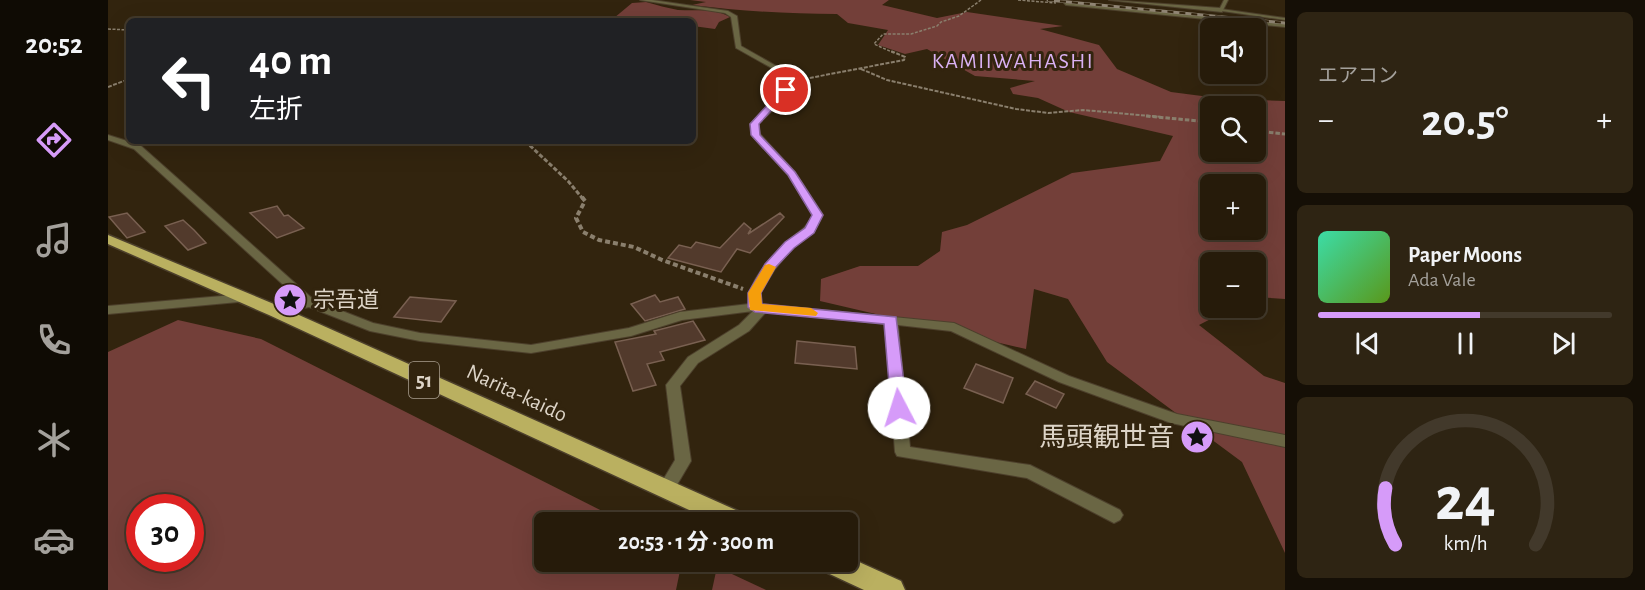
<!DOCTYPE html>
<html lang="ja">
<head>
<meta charset="utf-8">
<style>
  :root { --surface:#261b0a; --page:#2e2413; --text:#f1f3f6; --muted:#a4a19c; --line:#42392b; --accent:#d69bf9 }
  body { margin:0; font-family:"Alegreya Sans","Noto Sans JP",sans-serif; background:var(--page); color:var(--text); height:100vh; display:flex; flex-direction:column; font-size:22px; white-space:nowrap }
  * { box-sizing:border-box; margin:0 }
  p { font-size:20px; color:var(--muted) }
  .icon { flex:none; width:33px; height:33px; fill:none; stroke:currentColor; stroke-width:2; stroke-linecap:round; stroke-linejoin:round }
  .map { position:relative; flex:1; overflow:hidden }
  .drawer { display:flex; flex-direction:column; gap:12px; padding:12px; background:#150f06; width:360px }
  .drawer>* { flex:none }
  .hud { position:absolute; left:18px; top:18px; width:570px; height:126px; border-radius:9px; box-shadow:0 6px 24px #0002,0 0 0 2px var(--line); background:#202124; color:#fff; overflow:hidden }
  .tools { position:absolute; left:1092px; top:18px; display:grid; gap:12px }
  .tools a { display:grid; place-items:center; width:66px; height:66px; border-radius:9px; background:var(--surface); box-shadow:0 6px 24px #0002,0 0 0 2px var(--line); font-size:30px }
  .speed { position:absolute; left:18px; top:494px; display:flex; gap:12px; font-size:30px; font-weight:700; text-align:center }
  .speed>* { display:grid; place-content:center; width:78px; height:78px; border-radius:50%; background:var(--surface); box-shadow:0 6px 24px #0002,0 0 0 2px var(--line); line-height:1 }
  .speed .limit { border:9px solid #d22; background:#fff; color:#111 }
  .pin { position:absolute; display:grid; place-items:center; width:51px; height:51px; color:#fff; margin:-26px; border:3px solid #fff; border-radius:50%; box-shadow:0 2px 6px #0007 }
  .me { position:absolute; width:66px; margin:-33px; rotate:355deg; stroke-linejoin:round; filter:drop-shadow(0 0 4px #0008) }
  .turn { display:flex; align-items:center; gap:21px; height:126px; padding:0 24px; font-size:27px }
  .turn .icon { width:78px; height:78px; stroke-width:2.5 }
  .turn b { display:block; font-size:42px; line-height:51px }
  .big { font-size:45px; font-weight:700; line-height:1.1 }
  .drawer .card { flex:1; display:flex; flex-direction:column; justify-content:center; gap:9px; min-width:0; padding:0 21px; border-radius:9px; background:var(--page) }
  .drawer .dial { align-items:center; gap:0 }
  .dial svg { height:156px; overflow:visible; fill:none; stroke:var(--line); stroke-width:7; stroke-linecap:round; text-anchor:middle }
  .dial text { fill:var(--text); stroke:none }
  .song { display:flex; align-items:center; gap:18px }
  .cover { width:72px; height:72px; border-radius:9px; background:linear-gradient(135deg,hsl(160 70% 55%),hsl(90 70% 35%)) }
  .played { height:6px; border-radius:3px; background:linear-gradient(90deg,var(--accent) 55%,var(--line) 55%) }
  .keys { display:flex; justify-content:space-around; direction:ltr }
  .heat { display:flex; justify-content:space-between; align-items:center; font-size:33px; direction:ltr }
  .trip { position:absolute; left:426px; top:512px; width:324px; height:60px; border-radius:9px; background:var(--surface); box-shadow:0 6px 24px #0002,0 0 0 2px var(--line); font-weight:700; line-height:60px; text-align:center }
  main { display:flex; flex:1; min-height:0 }
  .dock { display:flex; flex-direction:column; width:108px; justify-content:space-around; align-items:center; background:#0f0b04; color:var(--muted) }
  .dock .icon { width:42px; height:42px }
  .dock .on { color:var(--accent) }
  .dock b { font-size:27px; color:var(--text) }
  .map>svg:first-child { display:block }
  .green { fill:#733f39; fill-rule:evenodd }
  .building { fill:#523a2c; stroke:#796051; stroke-width:1.5 }
  .lines { fill:none; stroke-linecap:round; stroke-linejoin:round }
  .service-casing { stroke:#4d402c; stroke-width:2 }
  .minor-casing { stroke:#4d402c; stroke-width:2 }
  .tertiary-casing { stroke:#4d402c; stroke-width:2 }
  .trunk-casing { stroke:#4d402c; stroke-width:3 }
  .path-far3 { stroke:#8a7f6d; stroke-width:1.5; stroke-dasharray:3 1.5; stroke-linecap:butt }
  .path-far2 { stroke:#8a7f6d; stroke-width:2; stroke-dasharray:4 1.5; stroke-linecap:butt }
  .path-far1 { stroke:#8a7f6d; stroke-width:3; stroke-dasharray:4.5 2; stroke-linecap:butt }
  .path { stroke:#8a7f6d; stroke-width:4; stroke-dasharray:5 3; stroke-linecap:butt }
  .service { fill:#6a6644; fill-rule:evenodd }
  .minor { fill:#6a6644; fill-rule:evenodd }
  .tertiary { fill:#6a6644; fill-rule:evenodd }
  .trunk { fill:#bab060; fill-rule:evenodd }
  .rail-casing { stroke:#8f8473; stroke-width:3 }
  .rail { stroke:#32240e; stroke-width:2; stroke-dasharray:6; stroke-linecap:butt }
  .route { fill:#d69bf9; stroke:#8b65a2; stroke-width:1.5 }
  .slow { fill:#f59e0b }
  .labels { text-anchor:middle; dominant-baseline:central; stroke-width:6; stroke-linejoin:round; paint-order:stroke }
  .shield { fill:#32240e; stroke:#aa9f90; stroke-width:1.5 }
  .shield-label { font-size:21px; font-weight:bold; fill:#ddd4c7 }
  .far-quarter-label { font-size:22px; letter-spacing:1.5px; fill:#dab1f3; stroke:#32240e }
  .poi-label { font-size:22px; fill:#ddd4c7; stroke:#32240e; text-anchor:start }
  .street-label { font-size:22px; fill:#ddd4c7; stroke:#32240e }
  .near-poi-label { font-size:27px; fill:#ddd4c7; stroke:#32240e; text-anchor:end }
</style>
</head>
<body>
<main>
<nav class="dock">
<b>20:52</b>
<svg class="icon on" aria-label="directions" viewBox="0 0 24 24"><path d="M12 3l9 9-9 9-9-9zM9 14v-3h6M13 9l2 2-2 2"/></svg>
<svg class="icon" aria-label="music" viewBox="0 0 24 24"><path d="M9 18V5l10-2v13"/><circle cx="6" cy="18" r="3"/><circle cx="16" cy="16" r="3"/></svg>
<svg class="icon" aria-label="phone" viewBox="0 0 24 24"><path d="M5 4h4l2 5-3 2q2 4 5 5l2-3 5 2v4C11 20 4 13 5 4z"/></svg>
<svg class="icon" aria-label="climate" viewBox="0 0 24 24"><path d="M12 3v18M4 7l16 10M4 17L20 7"/></svg>
<svg class="icon" aria-label="car" viewBox="0 0 24 24"><path d="M5 17H2v-5l4-1 3-4h7l3 4 3 1v5h-3M9 17h6M6 11h13"/><circle cx="7" cy="17" r="2"/><circle cx="17" cy="17" r="2"/></svg>
</nav>
<div class="map">
<svg width="1177" height="590" viewBox="0 0 1177 590">
  <rect width="100%" height="100%" fill="#32240e"/>
  <path class="green" d="M582,0h199l-7,5 55,13 30,-6 96,14 -23,3 59,16 18,24 54,23 54,7 60,2v198l-29,-2v-35h-46v46h22l-33,17 65,51 21,7v170l-43,-91 -135,-100 -39,-63 -34,-10 -8,60 -206,-48 1,-22 39,-13h58l22,-15 2,-19 25,-7 105,-52 88,-12 13,-25 -104,-24 -31,-14 -25,-4 -3,-6 25,-7 -60,-5 -48,-27 -22,5 -27,-9 10,-15 -40,-7 -11,-9c-48,0 -97,-3 -145,-9l14,-3zM1102,106h46v46h-46zM1102,184h46v46h-46z
    M538,2c11,3 21,6 32,8 18,1 36,-2 52,7l-11,5 -4,7 -22,-3v-5h-72l-7,-3 18,-15z
    M70,320l83,19 363,183h-80v39h138l-6,29h-568v-238zM32,507h50v51h-50z
    M609,567l49,23h-54z"/>
  <path class="building" d="M169,206l7,10 4,-1 16,13 -27,10 -27,-25z
    M19,213l18,19 -18,6 -18,-21z
    M672,213l4,4 -34,36 -13,-4 -16,23 -53,-14 11,-13 12,3 5,-6 24,6 24,-25 7,6 -3,5z
    M75,220l11,10 12,13 -18,7 -23,-24z
    M547,295l5,7 18,-5 7,12 -40,12 -14,-17z
    M302,297l46,4 -15,21 -47,-5z
    M585,321l12,19 -45,12 4,8 -17,4 9,21 -23,6 -18,-49 41,-8 -2,-3z
    M689,341l58,6 2,22 -62,-6z
    M868,364l37,14 -10,25 -39,-15z
    M927,381l29,13 -8,14 -30,-14z"/>
  <g class="lines">
    <g class="service-casing">
      <path id="service" d="M1113,9l64,9v2l-63,-9z"/>
    </g>
    <g class="minor-casing">
      <path id="minor" d="M532,0h12l76,11 9,5 4,30 51,29c0,21 -20,36 -34,49l2,10 35,38 28,43 -9,17 -21,15 -18,22 -15,24 1,11 193,19 115,53 108,38 108,21v12l-114,-24 -112,-41 -108,-51 -53,-6 12,122 120,18 90,45 3,5 -3,5 -6,3 -87,-45 -130,-22 -2,-4 -10,-128 -119,-12 -17,19 -51,32 -18,23 11,75 -20,34 -6,2 -6,-2 -2,-5 18,-30 -9,-75 22,-28 51,-32 14,-14 -71,9 -51,16 -100,17 -111,-12 -50,-10 -61,-24 -34,8 -4,-1 -2,-3 2,-3 30,-7 -167,-152 -26,-9v-5l32,10 174,155 59,23 47,10 111,12 98,-17 51,-16 69,-8c-2,-22 20,-44 35,-59 12,-14 19,-11 29,-30l-25,-40 -35,-38 -3,-13c13,-15 35,-27 36,-48l-50,-28 -5,-31 -6,-4z
        M1001,0l111,8 4,-8h4l-6,12z
        M956,3l221,20v4l-219,-22z"/>
    </g>
    <g class="tertiary-casing">
      <path id="tertiary" d="M137,294l6,4 -2,3 -141,13v-8z"/>
    </g>
    <g class="trunk-casing">
      <path id="trunk" d="M0,235l173,72 466,208 4,7h-36l-446,-207 -161,-71z
        M740,557l53,24 4,9h-41l-45,-21 -4,-8h33z"/>
    </g>
    <path class="path-far3" d="M910,0l38,3
      M0,29l21,1
      M786,53l-20,-9 9,-10h28l26,-8 4,-4 18,-6 22,-16"/>
    <path class="path-far2" d="M753,69l26,11 129,29 32,4 35,-3 79,7
      M691,80l105,-20 1,-3 -14,-6
      M0,87l21,-8"/>
    <path class="path-far1" d="M1038,116l64,6
      M1148,131l29,3
      M417,141l43,40 15,18"/>
    <path class="path" d="M474,197l3,4 -9,17 7,14 16,8 35,7 28,13 81,29"/>
    <use href="#service" class="service"/>
    <use href="#minor" class="minor"/>
    <use href="#tertiary" class="tertiary"/>
    <use href="#trunk" class="trunk"/>
    <g class="rail-casing">
      <path id="rail" d="M940,0l237,23"/>
    </g>
    <use href="#rail" class="rail"/>
  </g>
  <path class="route" d="M675,88l7,2 -31,34 1,11 35,37 28,43 -9,18 -20,15 -19,20 -14,25 1,11 134,13 11,91 -2,5 -6,1 -6,-1 -2,-5 -7,-84 -129,-12 -7,-5v-14l17,-29 20,-22 20,-14 7,-13 -24,-40 -37,-40 -1,-11z"/>
  <path class="slow" d="M661,264l7,3 -15,26 1,11 49,4 7,5 -2,3 -66,-6 -2,-17 17,-28z"/>
  <defs>
    <g id="sight-disc" transform="scale(1.725)"><circle r="9.5" fill="#d69bf9" stroke="#32240e"/><path d="M0-6L1.8-2.2L6-1.7L2.9 1.2L3.7 5.4L0 3.3L-3.7 5.4L-2.9 1.2L-6-1.7L-1.8-2.2Z" fill="#111"/></g>
  </defs>
  <g fill-rule="evenodd">
    <use href="#sight-disc" x="182" y="300"/>
    <use href="#sight-disc" x="1089" y="437"/>
  </g>
  <g class="labels">
    <rect class="shield" x="301" y="362" width="30" height="36" rx="4.5"/>
    <g class="shield-label">
      <text x="316" y="380">51</text>
    </g>
    <g class="far-quarter-label">
      <text x="905" y="61">KAMIIWAHASHI</text>
    </g>
    <g class="poi-label">
      <text x="205" y="300">宗吾道</text>
    </g>
    <g class="street-label">
      <text transform="translate(409 393) rotate(25)">Narita-kaido</text>
    </g>
    <g class="near-poi-label">
      <text x="1066" y="437">馬頭観世音</text>
    </g>
  </g>
</svg>
<div class="tools">
<a><svg class="icon" aria-label="sound" viewBox="0 0 24 24"><path d="M4 9h4l5-4v14l-5-4H4zM17 9q2 3 0 6"/></svg></a>
<a><svg class="icon" aria-label="search" viewBox="0 0 24 24"><circle cx="10" cy="10" r="6"/><path d="M15 15l6 6"/></svg></a>
<a>+</a>
<a>−</a>
</div>
<div class="speed"><div class="limit">30</div></div>
<div class="pin" style="left:678px;top:90px;background:#d93025"><svg class="icon" aria-label="arrive" viewBox="0 0 24 24"><path d="M6 21V4h12l-3 4 3 4H6"/></svg></div>
<svg class="me" style="left:791px;top:408px" viewBox="-20 -20 40 40"><circle r="19" fill="#fff"/><path d="M0-13L10 11 0 6-10 11z" fill="#d69bf9"/></svg>
<div class="trip">20:53 · 1 分 · 300 m</div>
<div class="hud">
<div class="turn"><svg class="icon" aria-label="left" viewBox="0 0 24 24"><path d="M17 20v-9H6M10 6l-5 5 5 5"/></svg><div><b>40 m</b>左折</div></div>
</div>
</div>
<section class="drawer">
<div class="card"><p>エアコン</p>
<div class="heat"><a>−</a><b class="big">20.5°</b><a>+</a></div>
</div>
<div class="card">
<div class="song"><i class="cover"></i><div><b>Paper Moons</b><p>Ada Vale</p></div></div>
<div class="played"></div>
<div class="keys"><svg class="icon" aria-label="previous" viewBox="0 0 24 24"><path d="M18 5L8 12l10 7zM5 5v14"/></svg><svg class="icon" aria-label="pause" viewBox="0 0 24 24"><path d="M8 5v14M16 5v14"/></svg><svg class="icon" aria-label="next" viewBox="0 0 24 24"><path d="M6 5l10 7-10 7zM19 5v14"/></svg></div>
</div>
<div class="card dial"><svg viewBox="0 0 100 80">
<path d="M14 69A42 42 0 1 1 86 69"/>
<path d="M14 69A42 42 0 0 1 9 40" stroke="#d69bf9"/>
<text x="50" y="56" font-size="32" font-weight="700">24</text>
<text x="50" y="72" font-size="11">km/h</text>
</svg></div>
</section>
</main>
</body>
</html>
